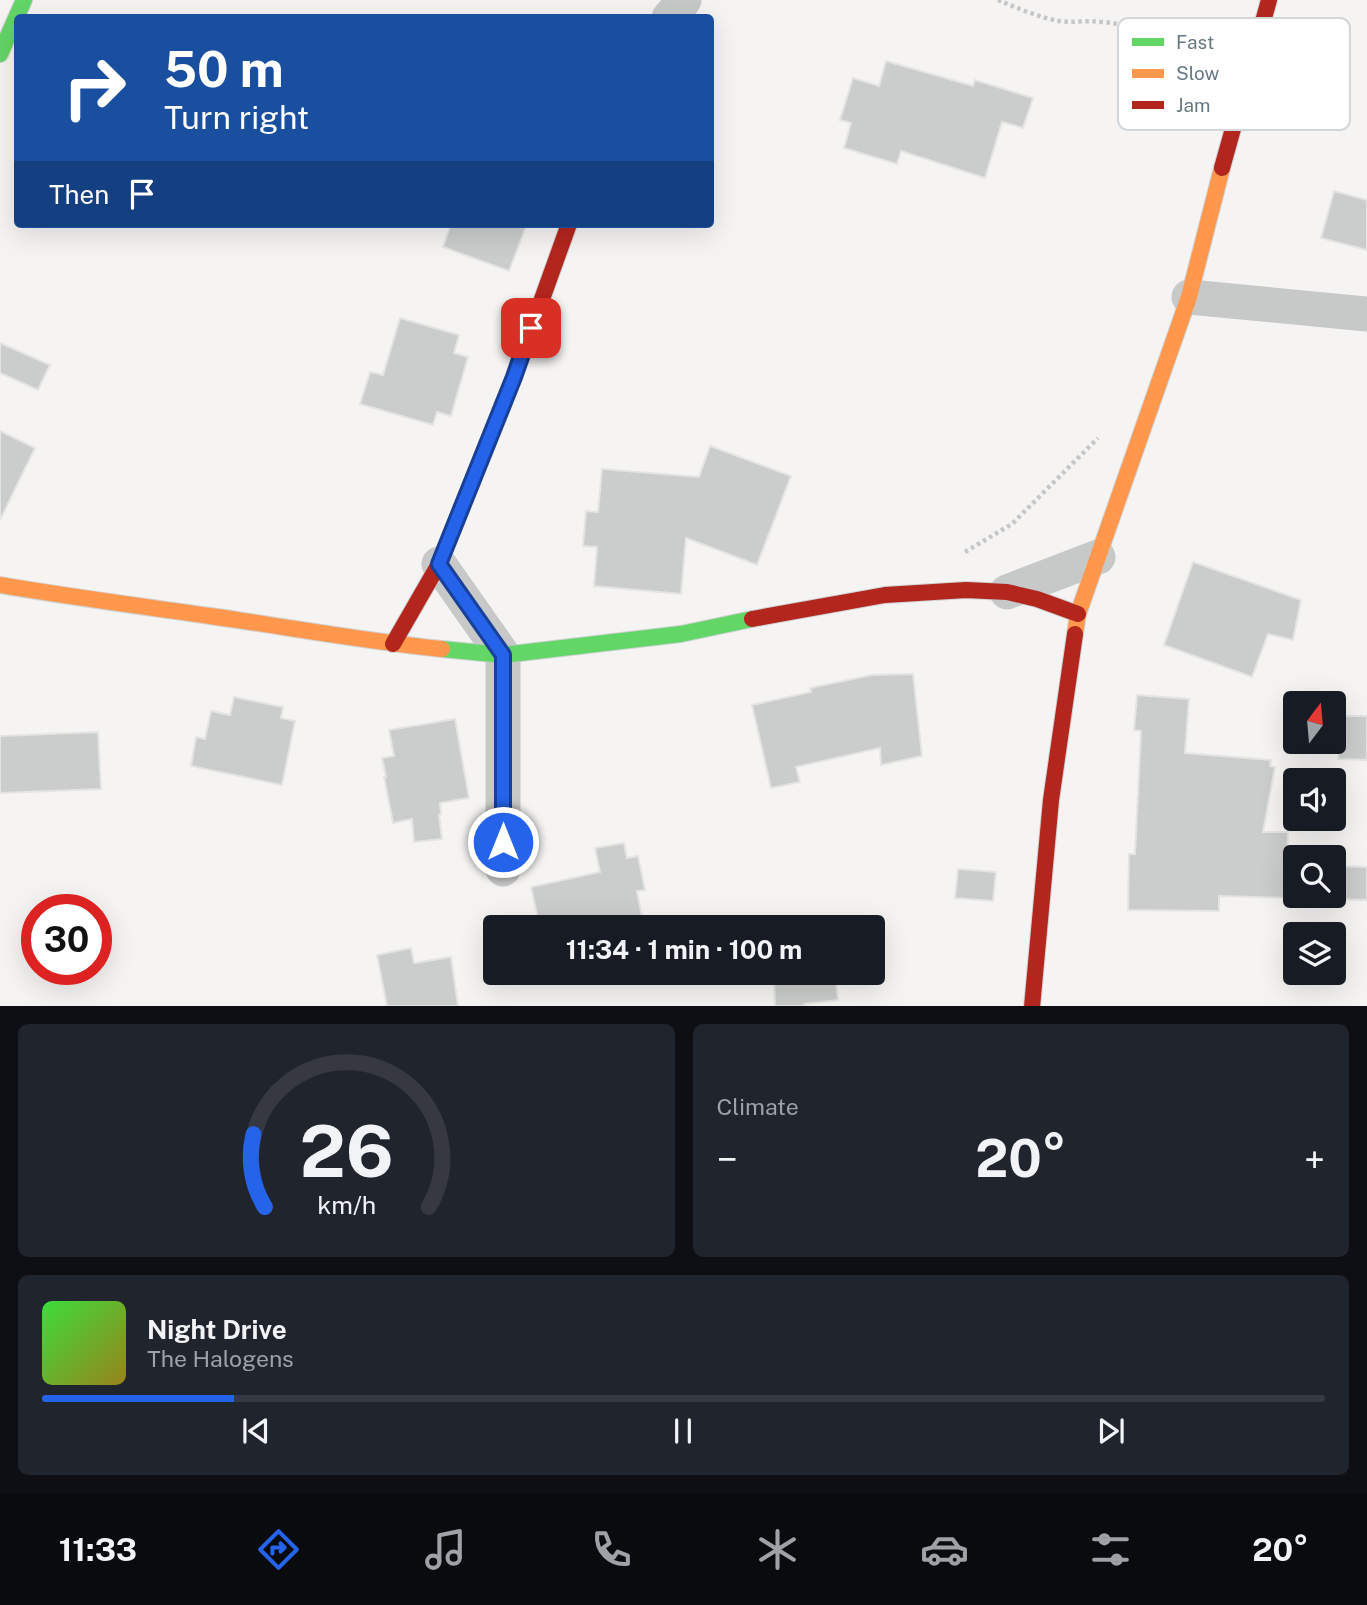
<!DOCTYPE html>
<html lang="en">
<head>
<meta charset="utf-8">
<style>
  :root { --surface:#171b24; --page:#20242c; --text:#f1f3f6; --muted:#9ea1a6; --line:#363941; --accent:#2563eb }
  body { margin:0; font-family:"Public Sans",sans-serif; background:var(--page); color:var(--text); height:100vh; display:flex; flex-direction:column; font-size:26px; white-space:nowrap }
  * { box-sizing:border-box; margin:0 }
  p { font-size:23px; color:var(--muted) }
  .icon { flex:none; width:38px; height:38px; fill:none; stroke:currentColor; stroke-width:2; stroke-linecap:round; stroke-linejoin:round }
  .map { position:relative; height:1006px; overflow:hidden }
  .details { display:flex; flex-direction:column; gap:18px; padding:18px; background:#0d0f14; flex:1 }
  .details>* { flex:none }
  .banner { position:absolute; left:14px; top:14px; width:700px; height:214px; border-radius:7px; box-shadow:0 7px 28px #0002; background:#1a4fa0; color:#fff; overflow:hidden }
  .needle { width:46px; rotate:16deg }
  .tools { position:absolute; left:1283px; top:691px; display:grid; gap:14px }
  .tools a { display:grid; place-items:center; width:63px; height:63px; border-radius:7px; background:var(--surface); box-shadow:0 7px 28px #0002; font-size:35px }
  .speed { position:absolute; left:21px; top:894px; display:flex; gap:14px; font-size:35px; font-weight:700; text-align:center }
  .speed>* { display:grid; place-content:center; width:91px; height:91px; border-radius:50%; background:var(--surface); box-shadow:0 7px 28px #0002; line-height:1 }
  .speed .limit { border:10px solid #d22; background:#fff; color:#111 }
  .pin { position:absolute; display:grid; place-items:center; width:60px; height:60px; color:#fff; margin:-30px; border-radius:14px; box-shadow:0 4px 10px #0006 }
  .me { position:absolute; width:77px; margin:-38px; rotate:0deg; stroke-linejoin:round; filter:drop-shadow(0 0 5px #0008) }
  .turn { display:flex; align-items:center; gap:24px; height:147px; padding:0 35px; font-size:32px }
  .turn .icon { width:91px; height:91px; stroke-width:2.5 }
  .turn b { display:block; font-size:49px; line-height:60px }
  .then { display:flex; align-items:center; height:66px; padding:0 35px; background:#0003; gap:14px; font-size:26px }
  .big { font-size:52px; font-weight:700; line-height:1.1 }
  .details .tile { flex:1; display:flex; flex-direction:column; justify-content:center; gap:10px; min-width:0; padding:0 24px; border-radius:10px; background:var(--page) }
  .details .dial { align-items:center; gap:0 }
  .dial svg { height:182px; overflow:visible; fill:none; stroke:var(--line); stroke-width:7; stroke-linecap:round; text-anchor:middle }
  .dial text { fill:var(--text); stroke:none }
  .song { display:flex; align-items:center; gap:21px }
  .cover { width:84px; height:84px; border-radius:10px; background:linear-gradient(135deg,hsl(120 70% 55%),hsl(50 70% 35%)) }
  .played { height:7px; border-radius:4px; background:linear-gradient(90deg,var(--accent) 15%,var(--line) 15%) }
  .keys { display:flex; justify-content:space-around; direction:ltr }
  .heat { display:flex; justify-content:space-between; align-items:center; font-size:38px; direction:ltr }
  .details .tiles { flex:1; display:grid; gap:18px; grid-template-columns:1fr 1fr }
  .tile:last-child { grid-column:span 2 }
  .trip { position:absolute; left:483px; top:915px; width:402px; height:70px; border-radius:7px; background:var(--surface); box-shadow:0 7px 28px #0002; font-weight:700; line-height:70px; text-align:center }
  .tab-bar { display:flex; height:112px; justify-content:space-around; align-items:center; background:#090b0e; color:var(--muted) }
  .tab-bar .icon { width:49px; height:49px }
  .tab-bar .active { color:var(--accent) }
  .tab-bar b { font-size:32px; color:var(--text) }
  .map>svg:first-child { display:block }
  .building { fill:#cbcccc; stroke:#e4e4e3; stroke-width:2 }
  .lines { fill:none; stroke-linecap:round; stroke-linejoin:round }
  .fast-casing { stroke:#d1d2d3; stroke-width:18 }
  .slow-casing { stroke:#d1d2d3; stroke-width:18 }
  .jam-casing { stroke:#d1d2d3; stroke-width:18 }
  .path { stroke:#c5c6c7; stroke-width:4.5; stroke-dasharray:3.5 3.5; stroke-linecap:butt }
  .street { stroke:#c7c8c8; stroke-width:35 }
  .fast { stroke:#63d668; stroke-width:16 }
  .slow { stroke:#ff974d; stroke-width:16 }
  .jam { stroke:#b3261e; stroke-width:16 }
  .route-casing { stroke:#184099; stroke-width:18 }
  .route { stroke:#2563eb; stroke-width:12 }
  .key { fill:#fff; stroke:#d1d6da; stroke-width:2 }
  .key-label { font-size:19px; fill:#667882 }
</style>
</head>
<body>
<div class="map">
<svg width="1367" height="1007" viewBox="0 0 1367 1007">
  <rect width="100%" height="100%" fill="#f5f4f3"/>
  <path class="building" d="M886,61l87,25 2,-6 58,18 -10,30 -21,-6 -17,56 -84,-27 -4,13 -53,-16 7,-25 -11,-3 13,-42 26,8z
    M1334,191l33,9v50l-46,-12z
    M451,224h76l-18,47 -66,-24z
    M400,318l59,17 -5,18 14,4 -17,59 -14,-4 -4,13 -73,-21 10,-32 13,3z
    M0,343l50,22 -12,25 -38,-17z
    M0,431l35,17 -35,72z
    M710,446l81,30 -34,89 -71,-27 -5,56 -87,-8 3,-39 -14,-1 3,-35 12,1 4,-43 97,8z
    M1193,562l108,38 -8,40 -25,-6 -16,43 -88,-32z
    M913,674l9,82 -41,9 -1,-17 -84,19 4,15 -29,6 -19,-83 59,-13 -1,-4 62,-13z
    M1137,695l52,4 -4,54 86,7 -1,6 5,1 -12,65h25l-1,33 8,1v30h39v-30l33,1v33l-148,-4v15l-91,-1 1,-56h6l6,-123 -7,-1z
    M234,697l49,10 -2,11 14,3 -13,64 -91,-19 5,-29 9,2 6,-28 19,4z
    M1338,716h29v44l-29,-1z
    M455,719l14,79 -29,5 1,11 -2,1 3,24 -28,3 -2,-23 -19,4 -9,-46h2l-4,-19 12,-2 -5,-26z
    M98,732l3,57 -101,4v-57z
    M624,843l3,15 11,-2 7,34 -8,1 5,26 -41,7 1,4h-62l-9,-41 69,-15 -5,-24z
    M958,869l38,3 -3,29 -38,-3z
    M411,948l3,15 37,-6 7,49h-71l-10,-51z
    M774,973h61l3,27 -34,4 1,2h-30z"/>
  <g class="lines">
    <g class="fast-casing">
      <path id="fast" d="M0,54l24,-54
        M442,649l61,6 178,-21 71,-15"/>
    </g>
    <g class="slow-casing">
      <path id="slow" d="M0,585c70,12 140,21 210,31 78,11 154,25 232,33
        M1075,634l3,-20 111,-317 33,-129"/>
    </g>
    <g class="jam-casing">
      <path id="jam" d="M1222,168l47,-168
        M752,619l133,-24 81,-5 41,2 30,7 41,15
        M393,644l46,-80 75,-187 55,-153
        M1032,1007l19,-207 24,-166"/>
    </g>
    <path class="path" d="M998,0c19,8 40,17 61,21 14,2 28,-1 43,1 46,3 80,27 102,68
      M965,552l47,-28 86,-86"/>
    <path class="street" d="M669,18l15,-18
      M1189,297l178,17
      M439,564l64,91v214
      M1007,592l91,-35"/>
    <use href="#fast" class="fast"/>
    <use href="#slow" class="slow"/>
    <use href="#jam" class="jam"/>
  </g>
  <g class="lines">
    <g class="route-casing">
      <path id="route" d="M503,842v-187l-64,-91 75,-187 17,-49"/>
    </g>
    <use href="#route" class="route"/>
  </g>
  <rect x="1118" y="18" width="232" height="112" rx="10" class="key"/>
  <rect x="1132" y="38" width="32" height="8" fill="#63d668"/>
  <rect x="1132" y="69" width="32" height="9" fill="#ff974d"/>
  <rect x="1132" y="101" width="32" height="8" fill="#b3261e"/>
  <g class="key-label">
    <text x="1176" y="49">Fast</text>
    <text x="1176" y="80">Slow</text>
    <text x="1176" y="112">Jam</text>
  </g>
</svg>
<div class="tools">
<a><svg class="needle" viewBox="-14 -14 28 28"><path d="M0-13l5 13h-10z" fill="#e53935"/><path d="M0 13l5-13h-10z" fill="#9ea1a6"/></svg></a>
<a><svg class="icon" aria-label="sound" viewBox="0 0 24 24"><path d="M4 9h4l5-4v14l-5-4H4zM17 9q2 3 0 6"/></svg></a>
<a><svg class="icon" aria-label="search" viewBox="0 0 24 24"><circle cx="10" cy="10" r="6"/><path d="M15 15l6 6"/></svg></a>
<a><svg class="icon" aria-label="layers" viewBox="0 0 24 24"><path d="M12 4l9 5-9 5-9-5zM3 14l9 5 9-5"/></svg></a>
</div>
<div class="speed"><div class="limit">30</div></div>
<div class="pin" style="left:531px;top:328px;background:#d93025"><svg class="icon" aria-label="arrive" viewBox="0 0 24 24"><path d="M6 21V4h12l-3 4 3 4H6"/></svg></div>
<svg class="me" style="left:503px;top:842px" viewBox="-20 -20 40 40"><circle r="17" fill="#2563eb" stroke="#fff" stroke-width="3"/><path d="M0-11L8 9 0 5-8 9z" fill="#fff"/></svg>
<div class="trip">11:34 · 1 min · 100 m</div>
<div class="banner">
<div class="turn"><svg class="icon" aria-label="right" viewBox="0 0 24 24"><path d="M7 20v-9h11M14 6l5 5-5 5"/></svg><div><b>50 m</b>Turn right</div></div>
<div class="then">Then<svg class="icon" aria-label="arrive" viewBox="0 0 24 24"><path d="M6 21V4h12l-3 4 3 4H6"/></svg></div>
</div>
</div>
<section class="details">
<div class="tiles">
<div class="tile dial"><svg viewBox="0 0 100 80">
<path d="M14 69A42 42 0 1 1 86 69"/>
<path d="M14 69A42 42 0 0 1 9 37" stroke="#2563eb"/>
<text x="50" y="56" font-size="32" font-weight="700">26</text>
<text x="50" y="72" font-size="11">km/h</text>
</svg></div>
<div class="tile"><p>Climate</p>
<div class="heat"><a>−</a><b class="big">20°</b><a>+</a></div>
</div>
<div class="tile">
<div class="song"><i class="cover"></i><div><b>Night Drive</b><p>The Halogens</p></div></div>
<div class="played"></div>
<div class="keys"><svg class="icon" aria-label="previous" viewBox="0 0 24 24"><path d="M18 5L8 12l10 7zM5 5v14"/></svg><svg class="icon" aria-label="pause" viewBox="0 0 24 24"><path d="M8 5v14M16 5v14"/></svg><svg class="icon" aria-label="next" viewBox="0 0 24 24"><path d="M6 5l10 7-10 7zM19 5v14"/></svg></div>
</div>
</div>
</section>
<nav class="tab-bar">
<b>11:33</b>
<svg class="icon active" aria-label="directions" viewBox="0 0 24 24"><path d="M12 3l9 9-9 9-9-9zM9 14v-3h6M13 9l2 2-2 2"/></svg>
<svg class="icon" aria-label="music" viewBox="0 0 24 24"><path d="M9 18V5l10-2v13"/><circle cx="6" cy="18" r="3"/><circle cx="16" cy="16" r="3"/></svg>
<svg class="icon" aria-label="phone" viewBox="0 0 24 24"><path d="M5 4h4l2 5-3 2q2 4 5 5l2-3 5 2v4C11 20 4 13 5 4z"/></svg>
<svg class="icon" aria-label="climate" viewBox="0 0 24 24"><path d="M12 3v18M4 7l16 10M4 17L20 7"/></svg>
<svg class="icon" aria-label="car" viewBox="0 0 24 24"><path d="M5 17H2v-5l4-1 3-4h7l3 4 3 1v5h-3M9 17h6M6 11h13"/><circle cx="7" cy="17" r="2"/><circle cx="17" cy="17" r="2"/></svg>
<svg class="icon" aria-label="filters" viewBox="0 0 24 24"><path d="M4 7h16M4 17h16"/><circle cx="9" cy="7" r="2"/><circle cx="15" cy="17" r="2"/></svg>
<b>20°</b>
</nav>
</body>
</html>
